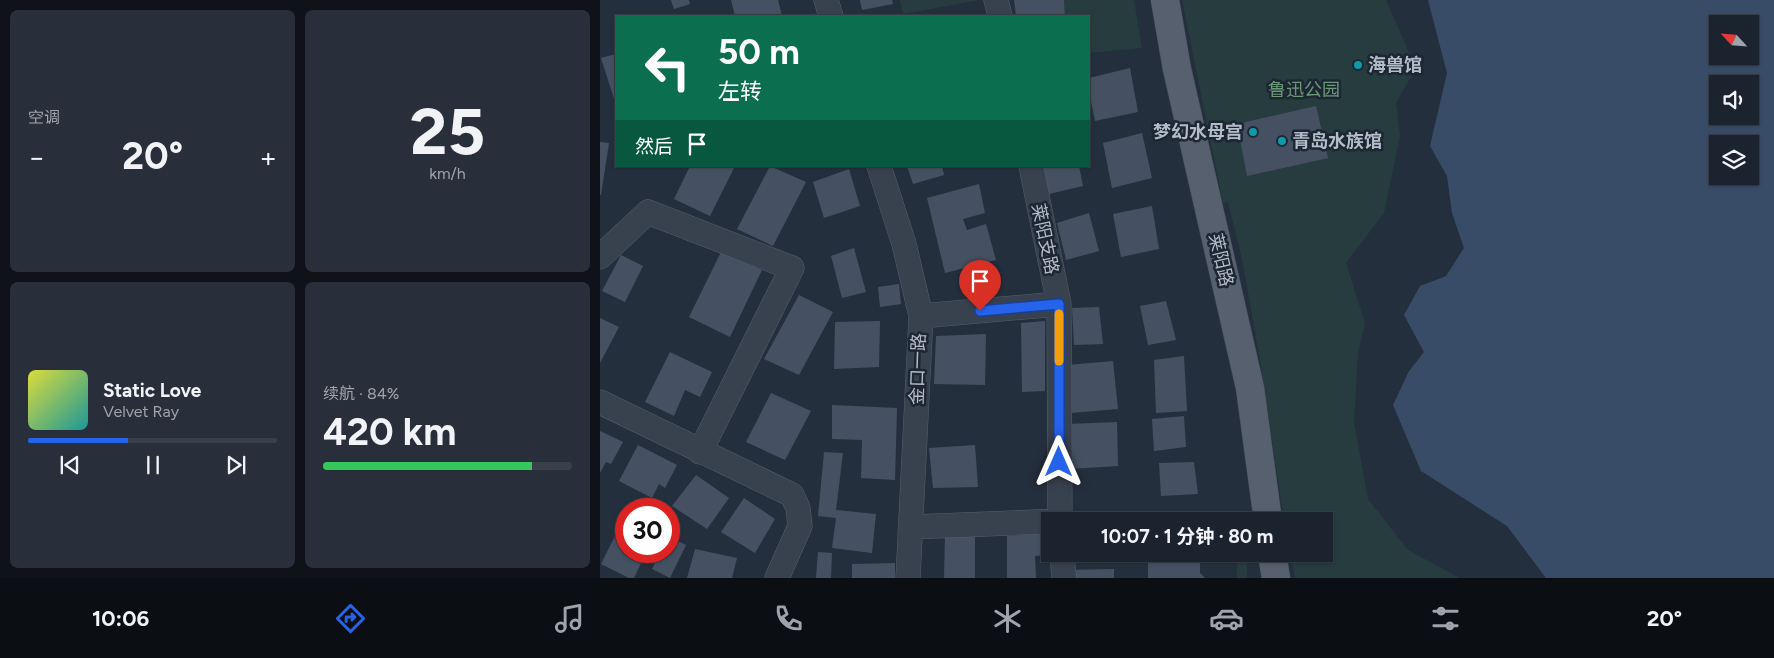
<!DOCTYPE html>
<html lang="zh">
<head>
<meta charset="utf-8">
<style>
  :root { --surface:#1b232e; --page:#282f3a; --text:#f1f3f6; --muted:#a0a4aa; --line:#39404a; --accent:#2563eb }
  body { margin:0; font-family:Figtree,"Noto Sans SC",sans-serif; background:var(--page); color:var(--text); height:100vh; display:flex; flex-direction:column; font-size:19px; white-space:nowrap }
  * { box-sizing:border-box; margin:0 }
  p { font-size:16px; color:var(--muted) }
  .icon { flex:none; width:28px; height:28px; fill:none; stroke:currentColor; stroke-width:2; stroke-linecap:round; stroke-linejoin:round }
  .map { position:relative; flex:1; overflow:hidden }
  .sheet { display:flex; flex-direction:column; gap:10px; padding:10px; background:#0f1319; width:600px }
  .sheet>* { flex:none }
  .top-card { position:absolute; left:15px; top:15px; width:475px; height:152px; border-radius:0px; box-shadow:0 1px 4px #0004,0 0 0 1px var(--line); background:#0b6e4f; color:#fff; overflow:hidden }
  .needle { width:32px; rotate:296deg }
  .controls { position:absolute; left:1109px; top:15px; display:grid; gap:10px }
  .controls a { display:grid; place-items:center; width:50px; height:50px; border-radius:0px; background:var(--surface); box-shadow:0 1px 4px #0004,0 0 0 1px var(--line); font-size:25px }
  .speed { position:absolute; left:15px; top:498px; display:flex; gap:10px; font-size:25px; font-weight:700; text-align:center }
  .speed>* { display:grid; place-content:center; width:65px; height:65px; border-radius:50%; background:var(--surface); box-shadow:0 1px 4px #0004,0 0 0 1px var(--line); line-height:1 }
  .speed .limit { border:8px solid #d22; background:#fff; color:#111 }
  .pin { position:absolute; display:grid; place-items:center; width:42px; height:42px; color:#fff; margin:-51px -21px; border-radius:50% 50% 50% 0; rotate:-45deg; box-shadow:0 0 5px #0007 }
  .pin .icon { rotate:45deg }
  .me { position:absolute; width:55px; margin:-28px; rotate:0deg; stroke-linejoin:round; filter:drop-shadow(0 0 4px #0008) }
  .turn { display:flex; align-items:center; gap:18px; height:105px; padding:0 20px; font-size:22px }
  .turn .icon { width:65px; height:65px; stroke-width:2.5 }
  .turn b { display:block; font-size:35px; line-height:42px }
  .then { display:flex; align-items:center; height:48px; padding:0 20px; background:#0003; gap:10px; font-size:19px }
  .big { font-size:38px; font-weight:700; line-height:1.1 }
  .sheet .card { flex:1; display:flex; flex-direction:column; justify-content:center; gap:8px; min-width:0; padding:0 18px; border-radius:8px; background:var(--page) }
  .sheet .dial { align-items:center; gap:0 }
  .dial b { font-size:65px; line-height:1 }
  .song { display:flex; align-items:center; gap:15px }
  .cover { width:60px; height:60px; border-radius:8px; background:linear-gradient(135deg,hsl(60 70% 55%),hsl(180 70% 35%)) }
  .played { height:5px; border-radius:2px; background:linear-gradient(90deg,var(--accent) 40%,var(--line) 40%) }
  .keys { display:flex; justify-content:space-around; direction:ltr }
  .heat { display:flex; justify-content:space-between; align-items:center; font-size:28px; direction:ltr }
  .charge { height:8px; border-radius:4px; background:linear-gradient(90deg,#34c759 84%,var(--line) 0) }
  .sheet .tiles { flex:1; display:grid; gap:10px; grid-template-columns:repeat(2,1fr) }
  .trip { position:absolute; left:441px; top:512px; width:292px; height:50px; border-radius:0px; background:var(--surface); box-shadow:0 1px 4px #0004,0 0 0 1px var(--line); font-weight:700; line-height:50px; text-align:center }
  .tabs { display:flex; height:80px; justify-content:space-around; align-items:center; background:#0b0e12; color:var(--muted) }
  .tabs .icon { width:35px; height:35px }
  .tabs .selected { color:var(--accent) }
  .tabs b { font-size:22px; color:var(--text) }
  main { display:flex; flex:1; min-height:0 }
  .map>svg:first-child { display:block }
  .green { fill:#263c3f }
  .water { fill:#394c67; fill-rule:evenodd }
  .building { fill:#455162 }
  .lines { fill:none; stroke-linecap:round; stroke-linejoin:round }
  .minor-casing { stroke:#565f6c; stroke-width:25 }
  .major-casing { stroke:#414a57; stroke-width:29 }
  .minor { stroke:#38414e; stroke-width:24 }
  .major { stroke:#56606e; stroke-width:28 }
  .route-casing { stroke:#184099; stroke-width:12 }
  .route { stroke:#2563eb; stroke-width:9 }
  .slow { stroke:#f59e0b; stroke-width:9 }
  .culture-dot { fill:#0f9aa8; stroke:#1d2633; stroke-width:2 }
  .labels { text-anchor:middle; dominant-baseline:central; stroke-width:5; stroke-linejoin:round; paint-order:stroke }
  .poi-label { font-size:18px; font-weight:bold; fill:#b4bcc9; stroke:#1d2633; text-anchor:start }
  .park-label { font-size:18px; fill:#6b9a76; stroke:#1d2633 }
  .street-label { font-size:18px; fill:#b4bcc9; stroke:#1d2633 }
</style>
</head>
<body>
<main>
<section class="sheet">
<div class="tiles">
<div class="card"><p>空调</p>
<div class="heat"><a>−</a><b class="big">20°</b><a>+</a></div>
</div>
<div class="card dial"><b>25</b><p>km/h</p></div>
<div class="card">
<div class="song"><i class="cover"></i><div><b>Static Love</b><p>Velvet Ray</p></div></div>
<div class="played"></div>
<div class="keys"><svg class="icon" aria-label="previous" viewBox="0 0 24 24"><path d="M18 5L8 12l10 7zM5 5v14"/></svg><svg class="icon" aria-label="pause" viewBox="0 0 24 24"><path d="M8 5v14M16 5v14"/></svg><svg class="icon" aria-label="next" viewBox="0 0 24 24"><path d="M6 5l10 7-10 7zM19 5v14"/></svg></div>
</div>
<div class="card"><p>续航 · 84%</p><b class="big">420 km</b><div class="charge"></div></div>
</div>
</section>
<div class="map">
<svg width="1174" height="578" viewBox="0 0 1174 578">
  <rect width="100%" height="100%" fill="#242f3e"/>
  <path class="green" d="M300,0h80l-77,14z
    M464,0h70l8,48 -53,5v-37h-24z
    M582,0h204l30,68 -20,35 4,33 -16,77 -38,50 19,60 -7,30 -4,69 14,77 40,51 52,28h-165l-4,-24h34v-33h-41l-24,-161 -18,-101 -14,-57 -5,1z
    M637,554h10v24h-10z"/>
  <path class="water" d="M828,0h346v578h-228l-39,-52 -86,-55 -28,-66 16,-34 15,-19 -20,-37 16,-29 26,-10 18,-28 -12,-35 -5,-37 -17,-30 17,-73zM1118,24h32v32h-32zM1118,84h32v32h-32zM1118,144h32v32h-32z"/>
  <path class="building" d="M71,0h18l1,4 -16,5z
    M131,0h47l4,16h-47z
    M260,0h32l1,4 -31,6z
    M414,0h50l1,16h-49z
    M16,54v51l-15,-47z
    M530,68l8,44 -43,9 -6,-29v-14z
    M716,106l12,52 -81,18 -10,-52z
    M542,133l10,45 -40,10 -9,-45z
    M0,142l9,1 -8,52h-1z
    M90,166h45l-25,50 -36,-17z
    M170,166l36,16 -33,64 -36,-17z
    M307,166h35l2,9 -31,9z
    M442,166h37l4,20 -34,8z
    M249,169l11,37 -36,12 -11,-36z
    M379,184l6,29 -22,6 4,11 19,-6 10,36 -51,13 -18,-75z
    M552,206l7,43 -38,8 -8,-43z
    M489,213l10,38 -33,9 -9,-37z
    M254,248l12,44 -24,6 -11,-42z
    M121,252l41,18 -32,67 -41,-20z
    M21,255l22,11 -18,36 -23,-11z
    M299,284l2,20 -21,3 -2,-20z
    M199,295l34,17 -34,63 -35,-16z
    M566,301l10,39 -28,5 -8,-39z
    M499,307l4,37 -29,1 -2,-37z
    M0,318l19,9 -19,36z
    M280,321l-1,46 -45,2 1,-47z
    M445,321v70l-23,1 -1,-69z
    M386,334l-1,51 -51,-1 2,-48z
    M70,352l42,20 -12,25 -15,-7 -11,26 -29,-14z
    M584,356l3,55 -31,2 -2,-53z
    M513,361l5,48 -47,4 -3,-48z
    M171,393l40,18 -26,49 -39,-18z
    M232,405l65,3 -2,72 -34,-2 1,-38 -30,-1z
    M584,416l2,31 -32,4 -2,-32z
    M517,422l1,44 -48,3 -3,-45z
    M0,431l23,11 -12,22 -5,-2 -6,11z
    M38,445l39,20 -12,23 -6,-4 -7,14 -33,-17z
    M375,445l3,42 -45,1 -4,-40z
    M224,452l19,1 -7,57 40,4 -4,39 -40,-5 4,-30 -18,-2z
    M594,462l4,32 -37,2 -2,-33z
    M96,475l33,23 -22,31 -35,-23z
    M144,498l31,21 -20,34 -34,-21z
    M19,528l7,3v20h21l-13,27h-5l-28,-14z
    M375,532v46h-31l1,-45z
    M450,533v22l-15,1 1,22h-29v-42z
    M69,537l17,8 -16,33 -18,-9 9,-18h8z
    M95,549l42,9 -5,20h-45z
    M218,552l14,1 -1,25h-15z
    M471,554h43v7l-43,2z
    M548,554h52v19l5,5h-57z
    M295,563v15h-43v-14z
    M514,569v9h-46v-8z"/>
  <g class="lines">
    <g class="minor-casing">
      <path id="minor" d="M226,0l5,16
        M396,0l4,16
        M279,166l25,78 17,72 -13,262
        M431,166l28,138 1,217
        M0,257l48,-45 144,56 -92,184
        M321,316l138,-12
        M0,402l192,93 6,13 2,18 -23,52
        M311,527l149,-6
        M462,554l2,24"/>
    </g>
    <g class="major-casing">
      <path id="major" d="M565,0l12,69 73,319 18,133
        M672,554l4,24"/>
    </g>
    <use href="#minor" class="minor"/>
    <use href="#major" class="major"/>
  </g>
  <g class="lines">
    <g class="route-casing">
      <path id="route" d="M380,311l79,-7v158"/>
    </g>
    <use href="#route" class="route"/>
    <path class="slow" d="M459,314v47"/>
  </g>
  <g class="culture-dot">
    <circle cx="758" cy="65" r="5"/>
    <circle cx="653" cy="132" r="5"/>
    <circle cx="682" cy="141" r="5"/>
  </g>
  <g class="labels">
    <g class="poi-label">
      <text x="768" y="65">海兽馆</text>
      <text x="643" y="132" text-anchor="end">梦幻水母宫</text>
      <text x="692" y="141">青岛水族馆</text>
    </g>
    <g class="park-label">
      <text x="704" y="90">鲁迅公园</text>
    </g>
    <g class="street-label">
      <text transform="translate(445 239) rotate(78)">莱阳支路</text>
      <text transform="translate(621 260) rotate(77)">莱阳路</text>
      <text transform="translate(318 369) rotate(-88)">金口一路</text>
    </g>
  </g>
</svg>
<div class="controls">
<a><svg class="needle" viewBox="-14 -14 28 28"><path d="M0-13l5 13h-10z" fill="#e53935"/><path d="M0 13l5-13h-10z" fill="#a0a4aa"/></svg></a>
<a><svg class="icon" aria-label="sound" viewBox="0 0 24 24"><path d="M4 9h4l5-4v14l-5-4H4zM17 9q2 3 0 6"/></svg></a>
<a><svg class="icon" aria-label="layers" viewBox="0 0 24 24"><path d="M12 4l9 5-9 5-9-5zM3 14l9 5 9-5"/></svg></a>
</div>
<div class="speed"><div class="limit">30</div></div>
<div class="pin" style="left:380px;top:311px;background:#d93025"><svg class="icon" aria-label="arrive" viewBox="0 0 24 24"><path d="M6 21V4h12l-3 4 3 4H6"/></svg></div>
<svg class="me" style="left:459px;top:462px" viewBox="-20 -20 40 40"><path d="M0-17L14 15 0 8-14 15z" fill="#2563eb" stroke="#fff" stroke-width="4"/></svg>
<div class="trip">10:07 · 1 分钟 · 80 m</div>
<div class="top-card">
<div class="turn"><svg class="icon" aria-label="left" viewBox="0 0 24 24"><path d="M17 20v-9H6M10 6l-5 5 5 5"/></svg><div><b>50 m</b>左转</div></div>
<div class="then">然后<svg class="icon" aria-label="arrive" viewBox="0 0 24 24"><path d="M6 21V4h12l-3 4 3 4H6"/></svg></div>
</div>
</div>
</main>
<nav class="tabs">
<b>10:06</b>
<svg class="icon selected" aria-label="directions" viewBox="0 0 24 24"><path d="M12 3l9 9-9 9-9-9zM9 14v-3h6M13 9l2 2-2 2"/></svg>
<svg class="icon" aria-label="music" viewBox="0 0 24 24"><path d="M9 18V5l10-2v13"/><circle cx="6" cy="18" r="3"/><circle cx="16" cy="16" r="3"/></svg>
<svg class="icon" aria-label="phone" viewBox="0 0 24 24"><path d="M5 4h4l2 5-3 2q2 4 5 5l2-3 5 2v4C11 20 4 13 5 4z"/></svg>
<svg class="icon" aria-label="climate" viewBox="0 0 24 24"><path d="M12 3v18M4 7l16 10M4 17L20 7"/></svg>
<svg class="icon" aria-label="car" viewBox="0 0 24 24"><path d="M5 17H2v-5l4-1 3-4h7l3 4 3 1v5h-3M9 17h6M6 11h13"/><circle cx="7" cy="17" r="2"/><circle cx="17" cy="17" r="2"/></svg>
<svg class="icon" aria-label="filters" viewBox="0 0 24 24"><path d="M4 7h16M4 17h16"/><circle cx="9" cy="7" r="2"/><circle cx="15" cy="17" r="2"/></svg>
<b>20°</b>
</nav>
</body>
</html>
